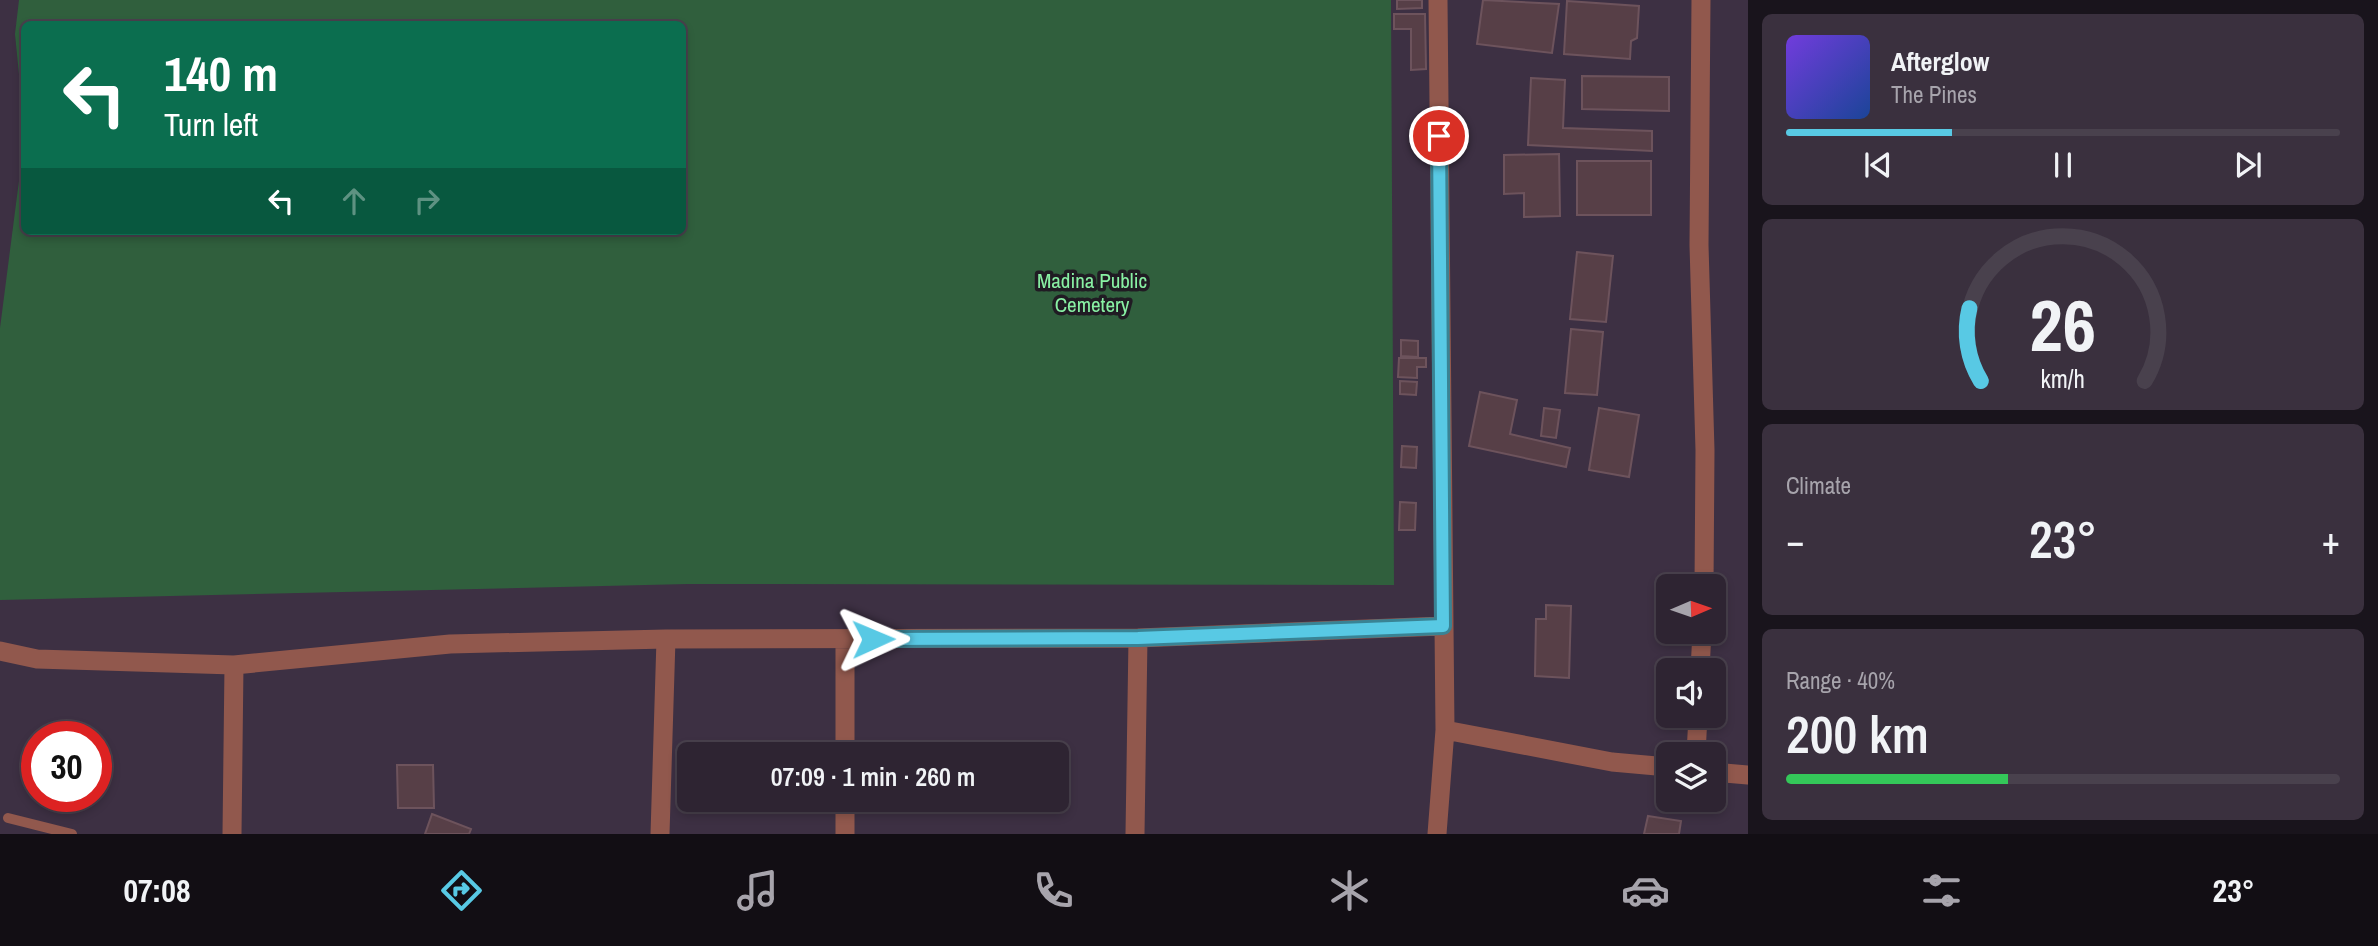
<!DOCTYPE html>
<html lang="en">
<head>
<meta charset="utf-8">
<style>
  :root { --surface:#2e2432; --page:#3a303e; --text:#f1f3f6; --muted:#a7a4ac; --line:#49414d; --accent:#58c9e4 }
  body { margin:0; font-family:"Archivo Narrow",sans-serif; background:var(--page); color:var(--text); height:100vh; display:flex; flex-direction:column; font-size:26px; white-space:nowrap }
  * { box-sizing:border-box; margin:0 }
  p { font-size:23px; color:var(--muted) }
  .icon { flex:none; width:38px; height:38px; fill:none; stroke:currentColor; stroke-width:2; stroke-linecap:round; stroke-linejoin:round }
  .map { position:relative; flex:1; overflow:hidden }
  .side { display:flex; flex-direction:column; gap:14px; padding:14px; background:#19141c; width:630px }
  .side>* { flex:none }
  .hud { position:absolute; left:21px; top:21px; width:665px; height:214px; border-radius:10px; box-shadow:0 4px 10px #0003,0 0 0 2px var(--line); background:#0b6e4f; color:#fff; overflow:hidden }
  .needle { width:46px; rotate:88deg }
  .fabs { position:absolute; left:1656px; top:574px; display:grid; gap:14px }
  .fabs a { display:grid; place-items:center; width:70px; height:70px; border-radius:10px; background:var(--surface); box-shadow:0 4px 10px #0003,0 0 0 2px var(--line); font-size:35px }
  .speed { position:absolute; left:21px; top:721px; display:flex; gap:14px; font-size:35px; font-weight:700; text-align:center }
  .speed>* { display:grid; place-content:center; width:91px; height:91px; border-radius:50%; background:var(--surface); box-shadow:0 4px 10px #0003,0 0 0 2px var(--line); line-height:1 }
  .speed .limit { border:10px solid #d22; background:#fff; color:#111 }
  .pin { position:absolute; display:grid; place-items:center; width:60px; height:60px; color:#fff; margin:-30px; border:4px solid #fff; border-radius:50%; box-shadow:0 2px 7px #0007 }
  .me { position:absolute; width:77px; margin:-38px; rotate:89deg; stroke-linejoin:round; filter:drop-shadow(0 0 5px #0008) }
  .turn { display:flex; align-items:center; gap:24px; height:147px; padding:0 28px; font-size:32px }
  .turn .icon { width:91px; height:91px; stroke-width:2.5 }
  .turn b { display:block; font-size:49px; line-height:60px }
  .lanes { display:flex; align-items:center; height:66px; padding:0 28px; background:#0003; justify-content:center; gap:35px; direction:ltr }
  .lanes .off { opacity:.35 }
  .big { font-size:52px; font-weight:600; line-height:1.1 }
  .side .widget { flex:1; display:flex; flex-direction:column; justify-content:center; gap:10px; min-width:0; padding:0 24px; border-radius:10px; background:var(--page) }
  .side .dial { align-items:center; gap:0 }
  .dial svg { height:182px; overflow:visible; fill:none; stroke:var(--line); stroke-width:7; stroke-linecap:round; text-anchor:middle }
  .dial text { fill:var(--text); stroke:none }
  .song { display:flex; align-items:center; gap:21px }
  .cover { width:84px; height:84px; border-radius:10px; background:linear-gradient(135deg,hsl(260 70% 55%),hsl(220 70% 35%)) }
  .played { height:7px; border-radius:4px; background:linear-gradient(90deg,var(--accent) 30%,var(--line) 30%) }
  .keys { display:flex; justify-content:space-around; direction:ltr }
  .heat { display:flex; justify-content:space-between; align-items:center; font-size:38px; direction:ltr }
  .charge { height:10px; border-radius:5px; background:linear-gradient(90deg,#34c759 40%,var(--line) 0) }
  .trip { position:absolute; left:677px; top:742px; width:392px; height:70px; border-radius:10px; background:var(--surface); box-shadow:0 4px 10px #0003,0 0 0 2px var(--line); font-weight:600; line-height:70px; text-align:center }
  .dock { display:flex; height:112px; justify-content:space-around; align-items:center; background:#120e14; color:var(--muted) }
  .dock .icon { width:49px; height:49px }
  .dock .on { color:var(--accent) }
  .dock b { font-size:32px; color:var(--text) }
  main { display:flex; flex:1; min-height:0 }
  .map>svg:first-child { display:block }
  .green { fill:#305f3d }
  .building { fill:#573f47; stroke:#6d535c; stroke-width:2 }
  .lines { fill:none; stroke-linecap:round; stroke-linejoin:round }
  .service { stroke:#91584d; stroke-width:10 }
  .minor { stroke:#91584d; stroke-width:19 }
  .route-casing { stroke:#398394; stroke-width:18 }
  .route { stroke:#58c9e4; stroke-width:12 }
  .labels { text-anchor:middle; dominant-baseline:central; stroke-width:7; stroke-linejoin:round; paint-order:stroke }
  .park-label { font-size:21px; fill:#89f1a4; stroke:#201b23 }
</style>
</head>
<body>
<main>
<div class="map">
<svg width="1748" height="834" viewBox="0 0 1748 834">
  <rect width="100%" height="100%" fill="#3d3043"/>
  <path class="green" d="M19,0h1372l3,585 -706,-1 -688,16v-272l24,-186v89h658v-207h-658v101l-9,-91z"/>
  <path class="building" d="M1397,0h25v8l-25,1z
    M1483,0l76,4 -7,49 -75,-9z
    M1567,1l72,5 -2,32 -6,3 -1,18 -66,-5z
    M1394,14h31l1,55 -15,1v-41h-17z
    M1582,76l87,1v34l-87,-2z
    M1531,78l34,2 -2,48 89,3v20l-124,-6z
    M1559,154l1,62 -36,1v-24l-20,1v-39z
    M1577,161h74v54h-74z
    M1577,252l36,4 -7,66 -36,-3z
    M1571,329l32,3 -6,63 -32,-2z
    M1401,340l17,1v16l-17,-1z
    M1399,358h27v9h-9v11l-19,-1z
    M1400,381l17,1 -1,13 -16,-1z
    M1480,392l37,8 -7,34 60,14 -4,19 -97,-21z
    M1544,408l16,2 -4,28 -15,-2z
    M1599,408l40,7 -10,62 -40,-7z
    M1402,446l15,1 -1,21 -15,-1z
    M1400,502l16,1 -1,27h-16z
    M1546,605l25,1 -2,72 -34,-2 1,-57h10z
    M397,765h36l1,43h-36z
    M432,814l39,15 -2,5h-44z
    M1648,816l33,5 -2,13h-35z"/>
  <g class="lines">
    <path class="service" d="M8,818l64,16"/>
    <path class="minor" d="M1701,0l-2,245 6,205 -1,136
      M845,640v114
      M0,651l37,8 197,6 216,-21 216,-5 472,-1 305,-12
      M1700,670l2,-38
      M1445,730l167,32 56,5
      M1696,754l2,-38
      M1713,772l35,3
      M845,800v34
      M232,834l2,-169
      M660,834l6,-195
      M1135,834l3,-196
      M1437,834l8,-104 -7,-730"/>
  </g>
  <g class="lines">
    <g class="route-casing">
      <path id="route" d="M873,639l265,-1 305,-12 -4,-490"/>
    </g>
    <use href="#route" class="route"/>
  </g>
  <g class="labels">
    <g class="park-label">
      <text x="1092" y="280">Madina Public<tspan x="1092" dy="24">Cemetery</tspan></text>
    </g>
  </g>
</svg>
<div class="fabs">
<a><svg class="needle" viewBox="-14 -14 28 28"><path d="M0-13l5 13h-10z" fill="#e53935"/><path d="M0 13l5-13h-10z" fill="#a7a4ac"/></svg></a>
<a><svg class="icon" aria-label="sound" viewBox="0 0 24 24"><path d="M4 9h4l5-4v14l-5-4H4zM17 9q2 3 0 6"/></svg></a>
<a><svg class="icon" aria-label="layers" viewBox="0 0 24 24"><path d="M12 4l9 5-9 5-9-5zM3 14l9 5 9-5"/></svg></a>
</div>
<div class="speed"><div class="limit">30</div></div>
<div class="pin" style="left:1439px;top:136px;background:#d93025"><svg class="icon" aria-label="arrive" viewBox="0 0 24 24"><path d="M6 21V4h12l-3 4 3 4H6"/></svg></div>
<svg class="me" style="left:873px;top:639px" viewBox="-20 -20 40 40"><path d="M0-17L14 15 0 8-14 15z" fill="#58c9e4" stroke="#fff" stroke-width="4"/></svg>
<div class="trip">07:09 · 1 min · 260 m</div>
<div class="hud">
<div class="turn"><svg class="icon" aria-label="left" viewBox="0 0 24 24"><path d="M17 20v-9H6M10 6l-5 5 5 5"/></svg><div><b>140 m</b>Turn left</div></div>
<div class="lanes"><svg class="icon" aria-label="left" viewBox="0 0 24 24"><path d="M17 20v-9H6M10 6l-5 5 5 5"/></svg><svg class="icon off" aria-label="ahead" viewBox="0 0 24 24"><path d="M12 20V5M6 11l6-6 6 6"/></svg><svg class="icon off" aria-label="right" viewBox="0 0 24 24"><path d="M7 20v-9h11M14 6l5 5-5 5"/></svg></div>
</div>
</div>
<section class="side">
<div class="widget">
<div class="song"><i class="cover"></i><div><b>Afterglow</b><p>The Pines</p></div></div>
<div class="played"></div>
<div class="keys"><svg class="icon" aria-label="previous" viewBox="0 0 24 24"><path d="M18 5L8 12l10 7zM5 5v14"/></svg><svg class="icon" aria-label="pause" viewBox="0 0 24 24"><path d="M8 5v14M16 5v14"/></svg><svg class="icon" aria-label="next" viewBox="0 0 24 24"><path d="M6 5l10 7-10 7zM19 5v14"/></svg></div>
</div>
<div class="widget dial"><svg viewBox="0 0 100 80">
<path d="M14 69A42 42 0 1 1 86 69"/>
<path d="M14 69A42 42 0 0 1 9 37" stroke="#58c9e4"/>
<text x="50" y="56" font-size="32" font-weight="700">26</text>
<text x="50" y="72" font-size="11">km/h</text>
</svg></div>
<div class="widget"><p>Climate</p>
<div class="heat"><a>−</a><b class="big">23°</b><a>+</a></div>
</div>
<div class="widget"><p>Range · 40%</p><b class="big">200 km</b><div class="charge"></div></div>
</section>
</main>
<nav class="dock">
<b>07:08</b>
<svg class="icon on" aria-label="directions" viewBox="0 0 24 24"><path d="M12 3l9 9-9 9-9-9zM9 14v-3h6M13 9l2 2-2 2"/></svg>
<svg class="icon" aria-label="music" viewBox="0 0 24 24"><path d="M9 18V5l10-2v13"/><circle cx="6" cy="18" r="3"/><circle cx="16" cy="16" r="3"/></svg>
<svg class="icon" aria-label="phone" viewBox="0 0 24 24"><path d="M5 4h4l2 5-3 2q2 4 5 5l2-3 5 2v4C11 20 4 13 5 4z"/></svg>
<svg class="icon" aria-label="climate" viewBox="0 0 24 24"><path d="M12 3v18M4 7l16 10M4 17L20 7"/></svg>
<svg class="icon" aria-label="car" viewBox="0 0 24 24"><path d="M5 17H2v-5l4-1 3-4h7l3 4 3 1v5h-3M9 17h6M6 11h13"/><circle cx="7" cy="17" r="2"/><circle cx="17" cy="17" r="2"/></svg>
<svg class="icon" aria-label="filters" viewBox="0 0 24 24"><path d="M4 7h16M4 17h16"/><circle cx="9" cy="7" r="2"/><circle cx="15" cy="17" r="2"/></svg>
<b>23°</b>
</nav>
</body>
</html>
